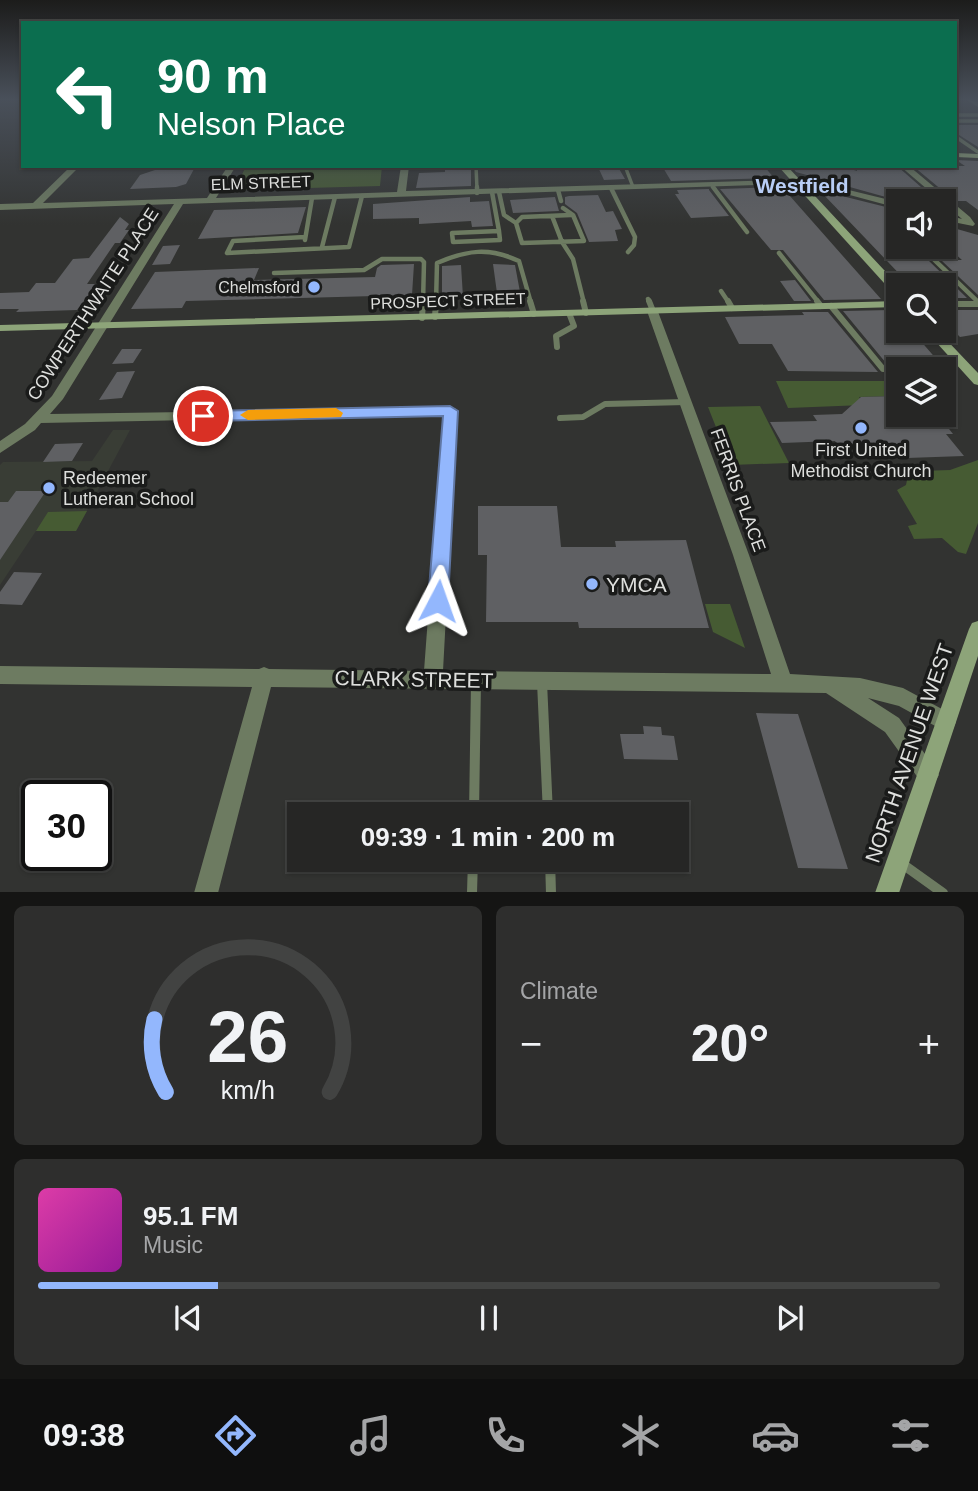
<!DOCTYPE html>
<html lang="en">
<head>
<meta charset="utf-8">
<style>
  :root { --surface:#262625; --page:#2e2e2d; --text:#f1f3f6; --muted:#a4a5a7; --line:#424342; --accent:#93b7fd }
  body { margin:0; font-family:Arial,sans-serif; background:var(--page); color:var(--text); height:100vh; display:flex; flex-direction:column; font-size:26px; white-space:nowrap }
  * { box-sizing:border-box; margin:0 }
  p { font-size:23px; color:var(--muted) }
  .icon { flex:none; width:38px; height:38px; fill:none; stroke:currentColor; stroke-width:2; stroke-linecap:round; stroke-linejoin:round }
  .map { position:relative; height:892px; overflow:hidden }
  .sheet { display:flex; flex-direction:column; gap:14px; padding:14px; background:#151514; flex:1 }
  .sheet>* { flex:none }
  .banner { position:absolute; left:21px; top:21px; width:936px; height:147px; border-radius:0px; box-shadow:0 2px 5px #0004,0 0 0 2px var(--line); background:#0b6e4f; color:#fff; overflow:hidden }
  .controls { position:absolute; left:886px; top:189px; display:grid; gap:14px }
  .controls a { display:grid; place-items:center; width:70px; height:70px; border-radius:0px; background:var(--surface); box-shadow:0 2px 5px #0004,0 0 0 2px var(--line); font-size:35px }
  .speed { position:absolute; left:21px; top:780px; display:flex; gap:14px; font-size:35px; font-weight:700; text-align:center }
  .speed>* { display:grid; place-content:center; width:91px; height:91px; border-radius:50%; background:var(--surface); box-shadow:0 2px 5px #0004,0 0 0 2px var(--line); line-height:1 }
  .speed .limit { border:4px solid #111; border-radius:10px; background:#fff; color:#111 }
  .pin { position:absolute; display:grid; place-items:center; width:60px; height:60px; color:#fff; margin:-30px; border:4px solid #fff; border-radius:50%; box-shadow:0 2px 7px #0007 }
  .me { position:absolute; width:77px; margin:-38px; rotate:4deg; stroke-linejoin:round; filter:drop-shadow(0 0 5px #0008) }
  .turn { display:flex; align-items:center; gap:24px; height:147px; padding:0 21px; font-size:32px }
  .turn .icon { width:91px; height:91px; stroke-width:2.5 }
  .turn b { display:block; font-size:49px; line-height:60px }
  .big { font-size:52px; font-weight:800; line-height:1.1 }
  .sheet .tile { flex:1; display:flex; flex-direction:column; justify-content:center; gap:10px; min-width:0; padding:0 24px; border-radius:10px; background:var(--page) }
  .sheet .dial { align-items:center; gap:0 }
  .dial svg { height:182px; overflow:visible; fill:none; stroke:var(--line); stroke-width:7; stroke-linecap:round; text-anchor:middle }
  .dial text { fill:var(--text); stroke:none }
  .song { display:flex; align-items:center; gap:21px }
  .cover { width:84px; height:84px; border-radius:10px; background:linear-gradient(135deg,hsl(320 70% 55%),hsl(300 70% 35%)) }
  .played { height:7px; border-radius:4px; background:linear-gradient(90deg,var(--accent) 20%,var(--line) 20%) }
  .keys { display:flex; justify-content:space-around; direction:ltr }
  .heat { display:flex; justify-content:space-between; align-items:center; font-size:38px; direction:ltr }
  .sheet .tiles { flex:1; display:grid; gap:14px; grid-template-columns:1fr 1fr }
  .tile:last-child { grid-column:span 2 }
  .trip { position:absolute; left:287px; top:802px; width:402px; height:70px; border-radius:0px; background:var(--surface); box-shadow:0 2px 5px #0004,0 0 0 2px var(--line); font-weight:800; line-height:70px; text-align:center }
  .tab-bar { display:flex; height:112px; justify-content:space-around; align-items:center; background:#0f0f0f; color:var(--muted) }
  .tab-bar .icon { width:49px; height:49px }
  .tab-bar .on { color:var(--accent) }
  .tab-bar b { font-size:32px; color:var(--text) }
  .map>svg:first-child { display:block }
  .built { fill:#393d35 }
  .green { fill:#465b33 }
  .building { fill:#5f6063 }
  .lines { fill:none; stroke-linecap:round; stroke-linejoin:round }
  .lane-far3 { stroke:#6d7b61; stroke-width:3.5 }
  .lane-far2 { stroke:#6d7b61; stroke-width:4.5 }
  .lane-far1 { stroke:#6d7b61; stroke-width:6 }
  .lane { stroke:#6d7b61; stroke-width:10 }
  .street { fill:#6d7b61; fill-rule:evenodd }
  .secondary { fill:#8da479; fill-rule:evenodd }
  .route { fill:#93b7fd; stroke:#6077a4; stroke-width:2 }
  .slow { fill:#f59e0b }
  .poi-dot { fill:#93b7fd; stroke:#1a1b1a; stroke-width:2.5 }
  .labels { text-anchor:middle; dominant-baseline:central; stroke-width:7; stroke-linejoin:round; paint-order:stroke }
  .far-street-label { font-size:16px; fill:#dedfdd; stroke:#1a1b1a }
  .far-poi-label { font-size:16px; fill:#dedfdd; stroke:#1a1b1a; text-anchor:end }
  .street-label { font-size:18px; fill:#dedfdd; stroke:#1a1b1a }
  .poi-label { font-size:18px; fill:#dedfdd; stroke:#1a1b1a }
  .far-district-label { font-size:21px; font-weight:bold; fill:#b9cef6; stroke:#1a1b1a }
  .near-poi-label { font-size:21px; fill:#dedfdd; stroke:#1a1b1a; text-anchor:start }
  .near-street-label { font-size:21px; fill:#dedfdd; stroke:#1a1b1a }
</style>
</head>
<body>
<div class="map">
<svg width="978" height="893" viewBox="0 0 978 893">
  <rect width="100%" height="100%" fill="#323331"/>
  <path class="built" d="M113,430h17l-54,101h-40l-36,54v-120l3,-3 89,-1z"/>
  <path class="green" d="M246,166h136l-2,20 -145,4z
    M776,381h110l12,15 -39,1 5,8 -76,3z
    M760,406l29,57 -58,2 -23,-58z
    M978,460v63l-12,31 -8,-2 -16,-14 -28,1 -6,-13 9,-2 -20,-34 9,-5 2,-10 12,-4 30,-1z
    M87,511l-11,20h-40l12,-19z
    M705,604h25l15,44 -32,-16z"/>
  <path class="building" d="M956,125h22v22l-22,-14z
    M956,160l22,1v49l-12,-9h-11l-42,-35h52z
    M662,166h102l10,12 -103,3z
    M791,166h50l16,5v-5h40l40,35h-37l-104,-29z
    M598,167h20l7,12 -21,1z
    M161,168l33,1 -8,15 -10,3 -46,2 10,-14z
    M445,168h26v18l-55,2 3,-15 26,-1z
    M782,187l60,68 39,44 -57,1 -41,-50h-12l-51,-61z
    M709,189v1l20,26 -38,2 -16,-24h4l-2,-4z
    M830,193l68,17v37h6l14,13h10l39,38h-24v-13h-33l-87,-91z
    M598,195l8,17 7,-1 9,18 -7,1 3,11 -29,1 -12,-29 -12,-9v-7l4,-1z
    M470,197v5l19,-1 4,25 -21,1 -1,-6 -52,3v-6l-46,1v-15z
    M555,197l4,14 -46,2 -3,-13z
    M306,207l-8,26 -100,6 16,-29z
    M120,217l9,7 -4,6h4l-9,13h-5l-28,41h10l-20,26 -61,2 3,-3h-19v-16l29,-1 7,-9h19l18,-24 16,-1z
    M943,225l35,10v60l-37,-35h21l-19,-17z
    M180,245l-10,19 -18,1 11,-19z
    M414,264l-2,31 -226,6 -4,7 -51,1 24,-37 104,-4 -5,12 121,-3 2,-9 4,-3z
    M493,264l22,1 5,27 -23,1z
    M461,265l2,32h-21v-31z
    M795,280l16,21h-17l-14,-20z
    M891,310l7,1v20h14l33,38h-35l-5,-6h-19l-43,-52z
    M943,310h35v24l-18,3 -17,-17z
    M802,312h26l50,60 -90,-1 -16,-27h-33l-14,-27 79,-2z
    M122,349h20l-9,14 -21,1z
    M135,371l-13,27 -23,2 18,-28z
    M898,396v19h40l15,19h-7l18,22 -57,2 -9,-12 -58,3 -5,-8 -53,2 -12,-21 47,-1 -4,-6 29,-1 19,-17z
    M83,443l-11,18 -29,1 12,-18z
    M16,491h30l-46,69v-58h8z
    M478,506h79l4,41h55l-1,-6 71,-1 23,88h-130l-1,-6h-92l1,-67h-9z
    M14,572l28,1 -20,32 -22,-1v-12z
    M756,713l42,1 50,155 -50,-1z
    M643,726l18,1 1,8 12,1 4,24 -54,-1 -4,-25h24z"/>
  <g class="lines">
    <path class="lane-far3" d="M956,115h22
      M956,121h22
      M956,137l22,15
      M476,166l1,23
      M625,166l8,21
      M711,184l4,5"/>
    <path class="lane-far2" d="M477,187v6
      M713,187l34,45
      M611,188l24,49 -1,8 -6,7
      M558,190l3,11
      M492,192l7,39
      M499,192l5,23 12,8 6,20 62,-2 -11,-26 -10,-7
      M552,216l10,26 11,17 11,44
      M516,223l6,-6 49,-2
      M499,231l1,9 -47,2 -1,-9z
      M305,237l-72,4 -6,12 122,-6 13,-51
      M305,240l7,-42
      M322,247l13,-50
      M921,247l57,55
      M779,253l40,50
      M274,273l90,-3 18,-11h39l3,3 -1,41
      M721,291l8,12
      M648,299l2,4
      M436,303l1,-40c30,-13 52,-16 82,-2l12,42"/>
    <path class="lane-far1" d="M530,301l4,13
      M583,301l3,12
      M649,301l4,10
      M728,301l4,7
      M817,301l4,5
      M831,306l52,63h21
      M435,317l1,-16
      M422,318l1,-17
      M557,347l-1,-11 18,-10 -5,-13
      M560,418l23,-1 22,-13 81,-2"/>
    <path class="lane" d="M542,682l6,132
      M474,814l2,-133
      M550,859l1,34
      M901,863l42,30
      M472,893l1,-34"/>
    <path class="street" d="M967,100l11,2v5z
      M71,166h9l-37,37 164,-5 21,-32h8l-20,32 181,-6 4,-26h8l-3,25 377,-11 37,3 78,19v6l-78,-21 -37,-3 -600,20 -120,195 -13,15 405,-6 2,3 -14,260 328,3 -38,-119 -86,-244 2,-2h8l92,246 41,119 70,4 43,10 50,27 3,7 -3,7 -7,3 -47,-26 -31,-8 31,20 36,50 4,7 -4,7 -7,4 -7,-4 -36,-50 -59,-39 -555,-6 -53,206h-24l58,-206 -252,-3v-18l259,3 5,-2 5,2 155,2 19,-256 -402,8 -6,7 -35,23v-12l25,-17 27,-28 122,-192 -174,6v-6l33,-1z
      M900,166h9l61,51 5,7 -2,2 -30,-6v-6l19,5z
      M943,301h35v6h-35z"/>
    <path class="secondary" d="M956,153l22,1v4l-22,-1z
      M778,166h9l111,119v10l-4,-1z
      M898,301v6l-898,24v-6z
      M926,331h12l40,42v12l-4,-1z
      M978,621v35l-79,237h-24l94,-264 3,-6z"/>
  </g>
  <linearGradient id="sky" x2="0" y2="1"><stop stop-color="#1c1c1b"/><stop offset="0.44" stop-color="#49505a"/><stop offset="1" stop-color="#49505a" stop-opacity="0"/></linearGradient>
  <rect width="978" height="225" fill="url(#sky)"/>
  <path class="route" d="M450,406l8,5 -10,190 -3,6 -7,3 -7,-3 -3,-6 15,-185 -240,5 -7,-5 7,-5z"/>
  <path class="slow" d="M336,408l7,5 -2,4 -93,3 -8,-5 8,-5z"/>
  <g class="poi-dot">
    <circle cx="314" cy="287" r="7"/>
    <circle cx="861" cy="428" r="7"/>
    <circle cx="49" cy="488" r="7"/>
    <circle cx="592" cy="584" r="7"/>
  </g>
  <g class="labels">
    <g class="far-street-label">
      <text transform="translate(261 183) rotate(-2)">ELM STREET</text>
      <text transform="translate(448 301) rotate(-2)">PROSPECT STREET</text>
    </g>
    <g class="far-poi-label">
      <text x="300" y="287">Chelmsford</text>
    </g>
    <g class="street-label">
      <text transform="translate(93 304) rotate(-57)">COWPERTHWAITE PLACE</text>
      <text transform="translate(738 490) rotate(70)">FERRIS PLACE</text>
    </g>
    <g class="poi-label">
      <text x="861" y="450">First United<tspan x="861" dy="21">Methodist Church</tspan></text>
      <text x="63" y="478" text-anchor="start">Redeemer<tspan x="63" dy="21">Lutheran School</tspan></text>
    </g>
    <g class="far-district-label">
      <text x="802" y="185">Westfield</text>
    </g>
    <g class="near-poi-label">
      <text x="606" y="584">YMCA</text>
    </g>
    <g class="near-street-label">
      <text transform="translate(414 679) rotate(1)">CLARK STREET</text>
      <text transform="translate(909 753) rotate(-71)">NORTH AVENUE WEST</text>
    </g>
  </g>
</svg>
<div class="controls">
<a><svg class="icon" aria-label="sound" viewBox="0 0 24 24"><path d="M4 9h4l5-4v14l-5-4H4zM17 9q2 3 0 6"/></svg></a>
<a><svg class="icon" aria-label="search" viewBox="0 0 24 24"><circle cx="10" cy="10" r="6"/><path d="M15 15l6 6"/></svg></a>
<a><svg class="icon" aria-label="layers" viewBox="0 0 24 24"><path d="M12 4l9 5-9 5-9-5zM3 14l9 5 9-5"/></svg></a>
</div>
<div class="speed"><div class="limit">30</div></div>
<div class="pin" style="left:203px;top:416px;background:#d93025"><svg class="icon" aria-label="arrive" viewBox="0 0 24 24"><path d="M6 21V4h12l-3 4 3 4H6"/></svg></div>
<svg class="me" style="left:438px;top:601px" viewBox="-20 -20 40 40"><path d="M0-17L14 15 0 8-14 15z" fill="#93b7fd" stroke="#fff" stroke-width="4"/></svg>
<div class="trip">09:39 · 1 min · 200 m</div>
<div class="banner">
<div class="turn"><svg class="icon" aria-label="left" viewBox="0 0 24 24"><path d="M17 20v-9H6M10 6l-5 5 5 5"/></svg><div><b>90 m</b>Nelson Place</div></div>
</div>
</div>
<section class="sheet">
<div class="tiles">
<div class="tile dial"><svg viewBox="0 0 100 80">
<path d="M14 69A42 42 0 1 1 86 69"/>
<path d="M14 69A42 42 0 0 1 9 37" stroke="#93b7fd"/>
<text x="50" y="56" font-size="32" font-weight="700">26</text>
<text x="50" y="72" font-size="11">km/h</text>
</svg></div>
<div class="tile"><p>Climate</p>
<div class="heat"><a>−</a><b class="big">20°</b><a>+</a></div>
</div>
<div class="tile">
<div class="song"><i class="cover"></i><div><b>95.1 FM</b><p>Music</p></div></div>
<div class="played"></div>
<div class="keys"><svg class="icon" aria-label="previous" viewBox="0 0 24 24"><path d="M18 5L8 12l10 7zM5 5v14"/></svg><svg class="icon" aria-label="pause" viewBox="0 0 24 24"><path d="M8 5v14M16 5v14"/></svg><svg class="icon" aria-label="next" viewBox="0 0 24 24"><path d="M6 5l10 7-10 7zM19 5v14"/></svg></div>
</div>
</div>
</section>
<nav class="tab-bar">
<b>09:38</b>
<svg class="icon on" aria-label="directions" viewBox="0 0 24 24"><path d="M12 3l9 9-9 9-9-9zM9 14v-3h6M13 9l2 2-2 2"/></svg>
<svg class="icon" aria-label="music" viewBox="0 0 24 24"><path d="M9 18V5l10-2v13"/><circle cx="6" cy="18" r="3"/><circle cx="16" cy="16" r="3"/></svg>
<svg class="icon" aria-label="phone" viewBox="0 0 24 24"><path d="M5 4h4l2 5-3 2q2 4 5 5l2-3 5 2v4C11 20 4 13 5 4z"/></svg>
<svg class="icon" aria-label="climate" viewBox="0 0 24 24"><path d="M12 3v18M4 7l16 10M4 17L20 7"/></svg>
<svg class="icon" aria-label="car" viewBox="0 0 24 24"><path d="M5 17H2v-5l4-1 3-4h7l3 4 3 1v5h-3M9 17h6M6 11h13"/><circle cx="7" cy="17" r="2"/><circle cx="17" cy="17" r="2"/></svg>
<svg class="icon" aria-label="filters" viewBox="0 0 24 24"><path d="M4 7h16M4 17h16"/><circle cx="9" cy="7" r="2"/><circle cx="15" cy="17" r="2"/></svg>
</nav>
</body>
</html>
